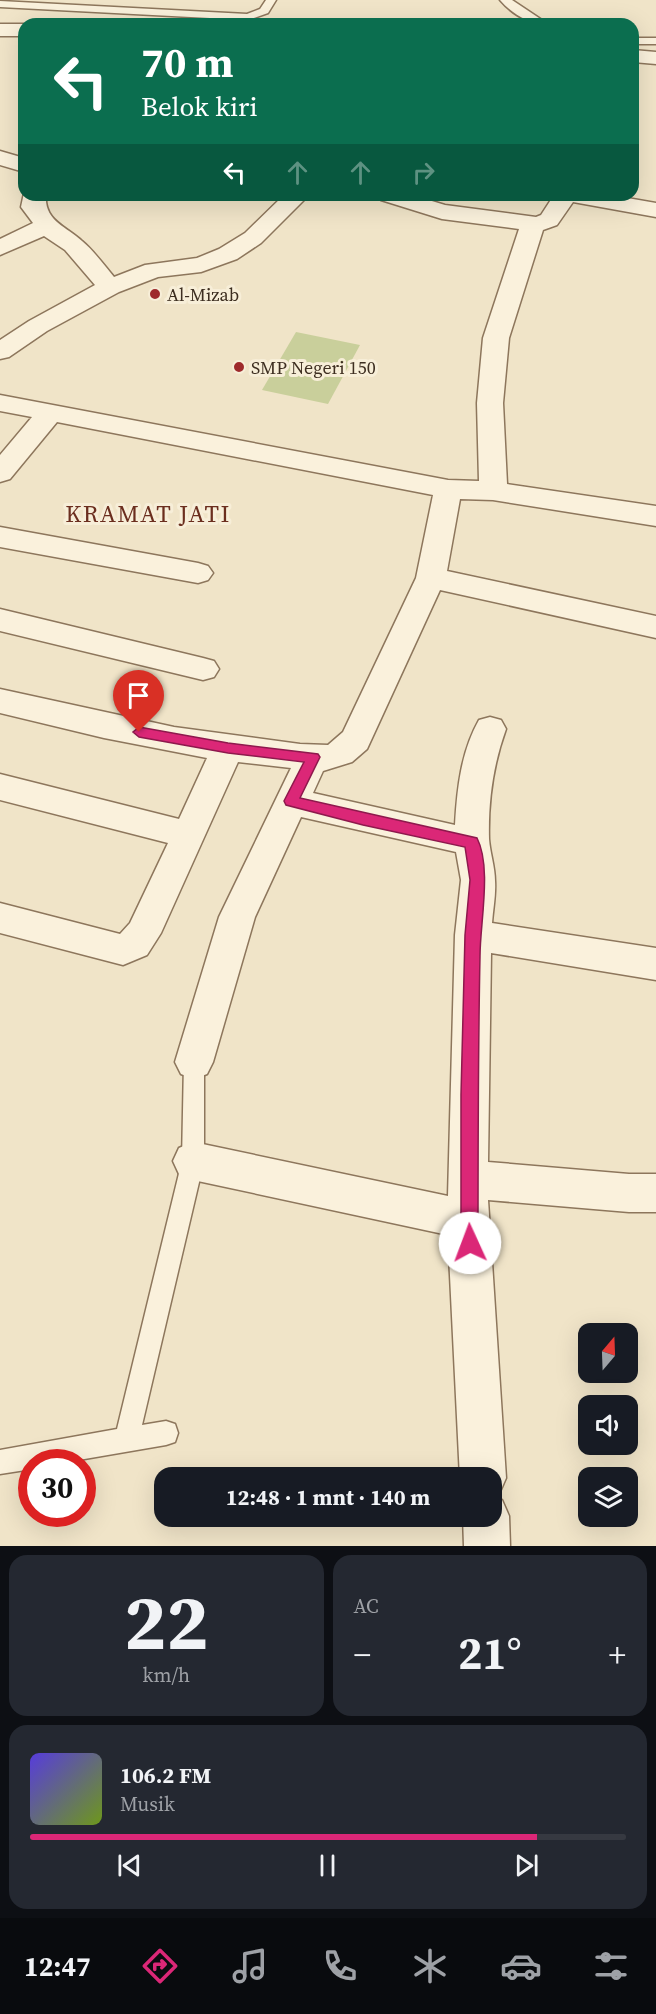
<!DOCTYPE html>
<html lang="id">
<head>
<meta charset="utf-8">
<style>
  :root { --surface:#171b24; --page:#242831; --text:#f1f3f6; --muted:#9ea1a6; --line:#363941; --accent:#db2777 }
  body { margin:0; font-family:"Source Serif 4",serif; background:var(--page); color:var(--text); height:100vh; display:flex; flex-direction:column; font-size:22px; white-space:nowrap }
  * { box-sizing:border-box; margin:0 }
  p { font-size:20px; color:var(--muted) }
  .icon { flex:none; width:33px; height:33px; fill:none; stroke:currentColor; stroke-width:2; stroke-linecap:round; stroke-linejoin:round }
  .map { position:relative; height:1546px; overflow:hidden }
  .drawer { display:flex; flex-direction:column; gap:9px; padding:9px; background:#0d0f14; flex:1 }
  .drawer>* { flex:none }
  .top-card { position:absolute; left:18px; top:18px; width:621px; height:183px; border-radius:18px; box-shadow:0 6px 24px #0002; background:#0b6e4f; color:#fff; overflow:hidden }
  .needle { width:39px; rotate:19deg }
  .buttons { position:absolute; left:578px; top:1323px; display:grid; gap:12px }
  .buttons a { display:grid; place-items:center; width:60px; height:60px; border-radius:12px; background:var(--surface); box-shadow:0 6px 24px #0002; font-size:30px }
  .speed { position:absolute; left:18px; top:1449px; display:flex; gap:12px; font-size:30px; font-weight:700; text-align:center }
  .speed>* { display:grid; place-content:center; width:78px; height:78px; border-radius:50%; background:var(--surface); box-shadow:0 6px 24px #0002; line-height:1 }
  .speed .limit { border:9px solid #d22; background:#fff; color:#111 }
  .pin { position:absolute; display:grid; place-items:center; width:51px; height:51px; color:#fff; margin:-62px -26px; border-radius:50% 50% 50% 0; rotate:-45deg; box-shadow:0 0 6px #0007 }
  .pin .icon { rotate:45deg }
  .me { position:absolute; width:66px; margin:-33px; rotate:358deg; stroke-linejoin:round; filter:drop-shadow(0 0 4px #0008) }
  .turn { display:flex; align-items:center; gap:21px; height:126px; padding:0 24px; font-size:27px }
  .turn .icon { width:78px; height:78px; stroke-width:2.5 }
  .turn b { display:block; font-size:42px; line-height:51px }
  .lanes { display:flex; align-items:center; height:57px; padding:0 24px; background:#0003; justify-content:center; gap:30px; direction:ltr }
  .lanes .off { opacity:.35 }
  .big { font-size:45px; font-weight:700; line-height:1.1 }
  .drawer .tile { flex:1; display:flex; flex-direction:column; justify-content:center; gap:9px; min-width:0; padding:0 21px; border-radius:18px; background:var(--page) }
  .drawer .dial { align-items:center; gap:0 }
  .dial b { font-size:78px; line-height:1 }
  .song { display:flex; align-items:center; gap:18px }
  .cover { width:72px; height:72px; border-radius:9px; background:linear-gradient(135deg,hsl(250 70% 55%),hsl(80 70% 35%)) }
  .played { height:6px; border-radius:3px; background:linear-gradient(90deg,var(--accent) 85%,var(--line) 85%) }
  .keys { display:flex; justify-content:space-around; direction:ltr }
  .heat { display:flex; justify-content:space-between; align-items:center; font-size:33px; direction:ltr }
  .drawer .tiles { flex:1; display:grid; gap:9px; grid-template-columns:1fr 1fr }
  .tile:last-child { grid-column:span 2 }
  .trip { position:absolute; left:154px; top:1467px; width:348px; height:60px; border-radius:18px; background:var(--surface); box-shadow:0 6px 24px #0002; font-weight:700; line-height:60px; text-align:center }
  .menu { display:flex; height:96px; justify-content:space-around; align-items:center; background:#090b0e; color:var(--muted) }
  .menu .icon { width:42px; height:42px }
  .menu .active { color:var(--accent) }
  .menu b { font-size:27px; color:var(--text) }
  .map>svg:first-child { display:block }
  .green { fill:#c9cf9b }
  .lines { fill:none; stroke-linecap:round; stroke-linejoin:round }
  .service-casing { stroke:#8d765c; stroke-width:3 }
  .minor-casing { stroke:#8d765c; stroke-width:3 }
  .service { fill:#faf1dc; fill-rule:evenodd }
  .minor { fill:#faf1dc; fill-rule:evenodd }
  .route { fill:#db2777; stroke:#8e194d; stroke-width:1.5 }
  .poi-dot { fill:#9e2a2b; stroke:#f7eed8; stroke-width:2 }
  .labels { text-anchor:middle; dominant-baseline:central; stroke-width:6; stroke-linejoin:round; paint-order:stroke }
  .far-poi-label { font-size:18px; fill:#3d2e20; stroke:#f7eed8; text-anchor:start }
  .quarter-label { font-size:24px; letter-spacing:1.5px; fill:#6b2e1e; stroke:#f7eed8 }
</style>
</head>
<body>
<div class="map">
<svg width="656" height="1546" viewBox="0 0 656 1546">
  <rect width="100%" height="100%" fill="#f0e4c8"/>
  <path class="green" d="M296,332l64,13 -32,59 -66,-14z"/>
  <g class="lines">
    <g class="service-casing">
      <path id="service" d="M266,0h10l-8,13 -20,7 -248,-13v-6l247,13 13,-5z
        M500,0h12l36,24c-19,0 -35,-9 -48,-24z
        M633,38h23v6h-23z
        M194,1053l7,2 3,7v99l-62,264 24,-4 9,3 3,9 -3,9 -9,3 -99,17h-35v7l-32,5v-24l117,-21 65,-268 2,-99 3,-7z"/>
    </g>
    <g class="minor-casing">
      <path id="minor" d="M0,24h24v12h-24z
        M633,50l23,2v12l-23,-2z
        M0,151l24,7v14l-24,-7z
        M24,193v2h22c-2,26 20,31 36,46 12,10 22,24 32,36l31,-12 52,-7 22,-9 26,-16 39,-38h25l-48,48 -24,16 -36,13 -43,5 -39,15 -72,39 -38,26 -9,2v-19l29,-19 66,-36 -30,-35 -21,-14 -44,19v-16l33,-16 -12,-16z
        M377,195h35l33,10 91,12 5,-2 13,-20h56l46,8v14l-83,-15 -16,23 -14,5 -34,108 -6,65 4,81 149,22v20l-163,-26 -33,-1 -13,72 209,45v22l-216,-48 -73,159 -15,13 -29,9 -10,22 142,32c2,-36 6,-73 24,-105l11,-3 11,3 5,9c-13,36 -18,72 -17,110 1,14 6,28 6,42 1,14 -2,28 -3,42l164,25v32l-165,-27 -3,209 141,12h27v38h-27l-141,-12 18,278 -7,16 -5,2 8,4 7,16 1,30h-46l-1,-30h29v-38h-32l-12,-243 -255,-55 -14,-6 -6,-13 6,-13 14,-6 255,54 7,-261 6,-55 -5,-28 -155,-35 -46,100 -42,145 -6,12 -13,5 -13,-5 -6,-12 44,-145 72,-149 -53,-6 -77,171 -14,22 -24,10 -123,-32v-30l120,31 10,-11 38,-80 -168,-43v-26l179,45 28,-61 -103,-20 -104,-25v-24l174,38 126,17 28,1 15,-13 73,-154 17,-83 -376,-73 -47,57 -10,3v-27l32,-38 -32,-6v-16l448,85 31,1 -2,-78 6,-65 36,-109 -77,-10 -61,-19z
        M0,527l198,36 10,3 5,7 -5,7 -10,3 -198,-36z
        M0,609l203,49 11,3 5,8 -5,8 -11,3 -203,-49z"/>
    </g>
    <use href="#service" class="service"/>
    <use href="#minor" class="minor"/>
  </g>
  <path class="route" d="M139,727l89,16 90,11 2,3 -20,41 177,40c15,29 3,85 3,118 -2,96 -2,191 -2,287l-2,6 -6,3 -6,-3 -3,-6v-148l4,-160 5,-55 -5,-33 -102,-22 -77,-20 -2,-4 20,-39 -76,-9 -89,-16 -6,-5z"/>
  <g class="poi-dot">
    <circle cx="155" cy="294" r="6"/>
    <circle cx="239" cy="367" r="6"/>
  </g>
  <g class="labels">
    <g class="far-poi-label">
      <text x="167" y="294">Al-Mizab</text>
      <text x="251" y="367">SMP Negeri 150</text>
    </g>
    <g class="quarter-label">
      <text x="148" y="513">KRAMAT JATI</text>
    </g>
  </g>
</svg>
<div class="buttons">
<a><svg class="needle" viewBox="-14 -14 28 28"><path d="M0-13l5 13h-10z" fill="#e53935"/><path d="M0 13l5-13h-10z" fill="#9ea1a6"/></svg></a>
<a><svg class="icon" aria-label="sound" viewBox="0 0 24 24"><path d="M4 9h4l5-4v14l-5-4H4zM17 9q2 3 0 6"/></svg></a>
<a><svg class="icon" aria-label="layers" viewBox="0 0 24 24"><path d="M12 4l9 5-9 5-9-5zM3 14l9 5 9-5"/></svg></a>
</div>
<div class="speed"><div class="limit">30</div></div>
<div class="pin" style="left:139px;top:732px;background:#d93025"><svg class="icon" aria-label="arrive" viewBox="0 0 24 24"><path d="M6 21V4h12l-3 4 3 4H6"/></svg></div>
<svg class="me" style="left:470px;top:1243px" viewBox="-20 -20 40 40"><circle r="19" fill="#fff"/><path d="M0-13L10 11 0 6-10 11z" fill="#db2777"/></svg>
<div class="trip">12:48 · 1 mnt · 140 m</div>
<div class="top-card">
<div class="turn"><svg class="icon" aria-label="left" viewBox="0 0 24 24"><path d="M17 20v-9H6M10 6l-5 5 5 5"/></svg><div><b>70 m</b>Belok kiri</div></div>
<div class="lanes"><svg class="icon" aria-label="left" viewBox="0 0 24 24"><path d="M17 20v-9H6M10 6l-5 5 5 5"/></svg><svg class="icon off" aria-label="ahead" viewBox="0 0 24 24"><path d="M12 20V5M6 11l6-6 6 6"/></svg><svg class="icon off" aria-label="ahead" viewBox="0 0 24 24"><path d="M12 20V5M6 11l6-6 6 6"/></svg><svg class="icon off" aria-label="right" viewBox="0 0 24 24"><path d="M7 20v-9h11M14 6l5 5-5 5"/></svg></div>
</div>
</div>
<section class="drawer">
<div class="tiles">
<div class="tile dial"><b>22</b><p>km/h</p></div>
<div class="tile"><p>AC</p>
<div class="heat"><a>−</a><b class="big">21°</b><a>+</a></div>
</div>
<div class="tile">
<div class="song"><i class="cover"></i><div><b>106.2 FM</b><p>Musik</p></div></div>
<div class="played"></div>
<div class="keys"><svg class="icon" aria-label="previous" viewBox="0 0 24 24"><path d="M18 5L8 12l10 7zM5 5v14"/></svg><svg class="icon" aria-label="pause" viewBox="0 0 24 24"><path d="M8 5v14M16 5v14"/></svg><svg class="icon" aria-label="next" viewBox="0 0 24 24"><path d="M6 5l10 7-10 7zM19 5v14"/></svg></div>
</div>
</div>
</section>
<nav class="menu">
<b>12:47</b>
<svg class="icon active" aria-label="directions" viewBox="0 0 24 24"><path d="M12 3l9 9-9 9-9-9zM9 14v-3h6M13 9l2 2-2 2"/></svg>
<svg class="icon" aria-label="music" viewBox="0 0 24 24"><path d="M9 18V5l10-2v13"/><circle cx="6" cy="18" r="3"/><circle cx="16" cy="16" r="3"/></svg>
<svg class="icon" aria-label="phone" viewBox="0 0 24 24"><path d="M5 4h4l2 5-3 2q2 4 5 5l2-3 5 2v4C11 20 4 13 5 4z"/></svg>
<svg class="icon" aria-label="climate" viewBox="0 0 24 24"><path d="M12 3v18M4 7l16 10M4 17L20 7"/></svg>
<svg class="icon" aria-label="car" viewBox="0 0 24 24"><path d="M5 17H2v-5l4-1 3-4h7l3 4 3 1v5h-3M9 17h6M6 11h13"/><circle cx="7" cy="17" r="2"/><circle cx="17" cy="17" r="2"/></svg>
<svg class="icon" aria-label="filters" viewBox="0 0 24 24"><path d="M4 7h16M4 17h16"/><circle cx="9" cy="7" r="2"/><circle cx="15" cy="17" r="2"/></svg>
</nav>
</body>
</html>
